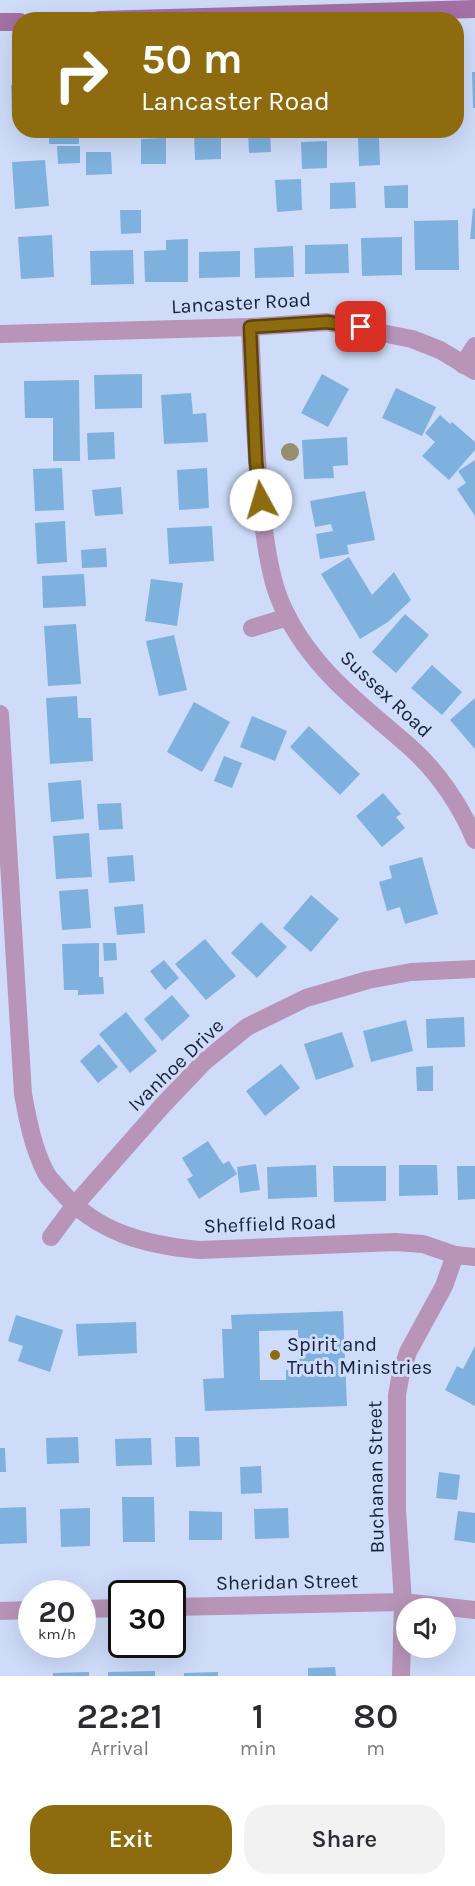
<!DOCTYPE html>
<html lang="en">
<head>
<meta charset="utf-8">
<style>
	:root { --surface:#fff; --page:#f2f2f3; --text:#2b2b33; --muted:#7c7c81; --accent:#8d6b0e }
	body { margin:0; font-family:Karla,sans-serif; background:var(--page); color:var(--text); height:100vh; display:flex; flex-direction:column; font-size:22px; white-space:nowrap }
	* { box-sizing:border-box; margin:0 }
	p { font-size:20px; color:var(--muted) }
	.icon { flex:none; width:33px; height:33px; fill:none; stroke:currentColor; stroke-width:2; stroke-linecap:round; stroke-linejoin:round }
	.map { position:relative; height:1676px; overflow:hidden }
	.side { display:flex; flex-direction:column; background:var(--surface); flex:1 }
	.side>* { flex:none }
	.guide { position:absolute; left:12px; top:12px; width:452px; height:126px; border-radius:24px; box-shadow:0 6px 24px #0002; background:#8d6b0e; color:#fff; overflow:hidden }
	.controls { position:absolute; left:396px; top:1598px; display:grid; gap:12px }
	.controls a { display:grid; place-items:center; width:60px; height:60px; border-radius:50%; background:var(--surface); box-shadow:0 6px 24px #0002; font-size:30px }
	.speed { position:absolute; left:18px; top:1580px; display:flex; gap:12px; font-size:30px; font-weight:700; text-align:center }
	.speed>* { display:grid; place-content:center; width:78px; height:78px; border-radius:50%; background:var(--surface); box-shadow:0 6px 24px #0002; line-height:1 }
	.speed small { font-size:15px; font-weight:400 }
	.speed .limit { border:3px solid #111; border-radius:9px; background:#fff; color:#111 }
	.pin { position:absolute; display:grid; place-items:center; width:51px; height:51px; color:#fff; margin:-26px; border-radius:12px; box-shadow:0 3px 9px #0006 }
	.me { position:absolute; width:66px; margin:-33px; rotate:354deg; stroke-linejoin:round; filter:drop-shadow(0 0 4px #0008) }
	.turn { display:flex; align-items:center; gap:21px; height:126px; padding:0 30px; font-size:27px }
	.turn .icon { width:78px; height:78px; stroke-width:2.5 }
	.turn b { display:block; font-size:42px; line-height:51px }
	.eta { display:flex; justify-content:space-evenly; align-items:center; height:102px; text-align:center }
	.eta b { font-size:36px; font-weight:600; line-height:42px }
	.primary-button { display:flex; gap:12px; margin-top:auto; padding:12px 30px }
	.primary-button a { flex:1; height:69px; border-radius:24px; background:var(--accent); color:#fff; font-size:24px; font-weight:600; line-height:69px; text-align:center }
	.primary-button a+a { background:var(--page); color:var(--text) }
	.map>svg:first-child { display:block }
	.building { fill:#7eb1de; fill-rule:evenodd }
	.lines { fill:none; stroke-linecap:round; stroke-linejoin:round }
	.street { stroke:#b794b8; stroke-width:18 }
	.secondary { stroke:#a470a5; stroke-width:18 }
	.tree { fill:#978e70 }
	.route-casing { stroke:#5c4609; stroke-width:15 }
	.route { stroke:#8d6b0e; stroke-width:10 }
	.poi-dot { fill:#8d6b0e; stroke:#cedcfa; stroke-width:2 }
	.labels { text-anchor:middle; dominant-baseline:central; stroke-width:6; stroke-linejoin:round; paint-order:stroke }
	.street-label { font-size:20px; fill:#141f3b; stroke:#cedcfa }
	.poi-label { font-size:20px; fill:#141f3b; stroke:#cedcfa; text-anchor:start }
</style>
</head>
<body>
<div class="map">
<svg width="475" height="1676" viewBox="0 0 475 1676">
	<rect width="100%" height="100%" fill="#cedcfa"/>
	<g class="building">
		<path d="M472,72H475V108H473Z"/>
		<path d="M460,76L462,109H456V77Z"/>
		<path d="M11,85H20V117H12Z"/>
		<rect x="49" y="130" width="30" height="14"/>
		<path d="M102,130H136V135H103Z"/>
		<path d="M270,131L271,152L249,153L248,132Z"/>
		<path d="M221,133V159L195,160L194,134Z"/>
		<path d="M166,138V164H141V139Z"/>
		<path d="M358,138H379L380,165L359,166Z"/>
		<path d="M327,141V168L302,169L301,142Z"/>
		<path d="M57,146H80V163L58,164Z"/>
		<path d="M86,152H111L112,174L86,175Z"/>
		<path d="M45,160L49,206L15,209L12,162Z"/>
		<path d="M301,179L302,210L277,212L275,180Z"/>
		<path d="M355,182L356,208L330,209V183Z"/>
		<path d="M408,185V208H385L384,186Z"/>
		<path d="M473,208L475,209V239H470Z"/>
		<path d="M120,210H141V233L121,234Z"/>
		<path d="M458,220L459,270H415L414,221Z"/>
		<path d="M52,235L54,277L21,279L18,237Z"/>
		<path d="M402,237V275L362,276L361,238Z"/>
		<path d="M188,239V282H145L144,251L166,250V240Z"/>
		<path d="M348,244L349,273L305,274V245Z"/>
		<path d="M293,246L294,277L255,278L254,248Z"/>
		<path d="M133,250L134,284L91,285L90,251Z"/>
		<path d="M240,251V277L199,278V252Z"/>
		<path d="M142,374V408L95,409L94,375Z"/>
		<path d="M322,374L349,389L328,427L301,413Z"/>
		<path d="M79,380L80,461H53V418H25L24,381Z"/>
		<path d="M396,388L436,407L422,436L382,418Z"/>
		<path d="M191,393L193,414L206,413L208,442L164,444L161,395Z"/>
		<path d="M440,415L450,424L452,422L475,442V450L449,480L422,456L435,442L425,433Z"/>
		<path d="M114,432L115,459L88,460L87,433Z"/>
		<path d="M347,437L348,465L333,466L334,478L304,479L302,440Z"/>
		<path d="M475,460V516L457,489L466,483L458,471Z"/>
		<path d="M62,468L64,510L35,511L33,469Z"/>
		<path d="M207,468L209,508L179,510L177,470Z"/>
		<path d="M121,487L123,514L95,516L92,490Z"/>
		<path d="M365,491L375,540L347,545L349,554L320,559L316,534L333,531L331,524L315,527L310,501Z"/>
		<path d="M65,521L67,562L37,564L35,523Z"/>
		<path d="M212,526L214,561L169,564L167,528Z"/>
		<path d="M106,548L107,567L82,568L81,550Z"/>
		<path d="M349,557L372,595L394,572L411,600L388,622L360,639L321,574Z"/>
		<path d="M84,574L86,606L43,608L42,576Z"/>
		<path d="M151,579L183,583L177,626L145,621Z"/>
		<path d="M405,614L429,635L396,673L372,652Z"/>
		<path d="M76,624L81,684L48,686L44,626Z"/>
		<path d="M174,635L187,690L159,696L146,641Z"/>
		<path d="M432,665L462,692L442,715L411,688Z"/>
		<path d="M77,696L78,718H91L93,761L50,764L46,698Z"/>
		<path d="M475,698V749L450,720Z"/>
		<path d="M194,702L230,722L202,772L167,752Z"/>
		<path d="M252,716L287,731L275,761L240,747Z"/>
		<path d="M309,726L360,774L340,795L290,747Z"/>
		<path d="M224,756L242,763L232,788L214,781Z"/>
		<path d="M81,780L84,819L51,822L48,783Z"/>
		<path d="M383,793L401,814L396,817L405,828L382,847L356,816Z"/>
		<path d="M121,803L123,829L99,830L97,804Z"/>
		<path d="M89,833L92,877L56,879L53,836Z"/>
		<path d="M133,855L135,881L109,883L107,857Z"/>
		<path d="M422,857L438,914L405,924L400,907L387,911L379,882L392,878L389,866Z"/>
		<path d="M88,889L91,928L62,930L59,891Z"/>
		<path d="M311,895L339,919L311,952L283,928Z"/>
		<path d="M143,904L145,933L117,935L114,907Z"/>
		<path d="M261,922L287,947L257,978L231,953Z"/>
		<path d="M205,939L236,976L206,1000L175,964Z"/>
		<path d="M99,943V977H103L104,994L78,995V990H64L62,944Z"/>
		<path d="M103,943H116L117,960L104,961Z"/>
		<path d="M164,960L179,978L165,990L150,971Z"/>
		<path d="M172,995L190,1016L162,1041L144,1019Z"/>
		<path d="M126,1012L157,1051L130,1073L99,1034Z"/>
		<path d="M464,1017L465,1047L427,1048L426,1019Z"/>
		<path d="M406,1020L413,1051L371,1062L363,1031Z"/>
		<path d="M342,1032L354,1067L316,1080L304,1044Z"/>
		<path d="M99,1044L118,1067L98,1083L80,1061Z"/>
		<path d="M281,1064L300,1088L265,1116L246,1091Z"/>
		<path d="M433,1066V1091H417L416,1067Z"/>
		<path d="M208,1141L223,1164L229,1161L237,1174L199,1199L187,1179L193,1176L182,1158Z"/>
		<path d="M256,1164L260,1190L240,1193L237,1167Z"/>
		<path d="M316,1165L317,1197L268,1199L267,1167Z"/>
		<path d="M399,1165H437L438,1195L399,1196Z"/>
		<path d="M333,1166H386V1201L334,1202Z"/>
		<path d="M457,1166H475V1199L458,1200Z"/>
		<path d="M343,1311L347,1406L205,1411L203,1379L224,1378L222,1329H232L231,1315ZM298,1330L299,1369L286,1370V1380H260L259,1331Z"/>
		<path d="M16,1315L63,1330L50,1372L18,1361L23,1346L8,1341Z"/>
		<path d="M136,1322L137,1353L78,1356L76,1324Z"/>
		<path d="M475,1346V1406L445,1390L457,1366L463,1369Z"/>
		<path d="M78,1437L79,1463L47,1464L46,1438Z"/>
		<path d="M175,1437H199L200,1466L176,1467Z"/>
		<path d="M151,1438L152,1465L116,1466L115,1439Z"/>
		<path d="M0,1448H5L6,1472H0Z"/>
		<path d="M261,1466L262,1493L241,1494L240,1467Z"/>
		<path d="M439,1472L460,1475L457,1500L436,1498Z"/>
		<path d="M122,1497H154L155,1542H123Z"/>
		<path d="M26,1507L27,1543L0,1544V1508Z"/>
		<path d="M90,1508V1546L61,1547L60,1509Z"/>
		<path d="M288,1508L289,1538L255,1539L254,1509Z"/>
		<path d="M189,1511L222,1512V1540H189Z"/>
		<path d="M458,1511L475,1513V1543L454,1540Z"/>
		<path d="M335,1667L336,1676H308V1668Z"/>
		<path d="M155,1671V1676H108V1672Z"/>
		<path d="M89,1672V1676H53V1673Z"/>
		<path d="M218,1672V1676H184V1673Z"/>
	</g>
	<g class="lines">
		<g class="street">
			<path d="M250,327C253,388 255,448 261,509C265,536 269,573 279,598C289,624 307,650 326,671C351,699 382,722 410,747C438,772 461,806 475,840"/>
			<path d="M0,334L250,327L327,322L412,339L440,350L475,371"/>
			<path d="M463,365L475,346"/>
			<path d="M252,628L288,617"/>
			<path d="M0,714L23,1094C28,1121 33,1148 46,1173C49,1179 56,1185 60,1190C97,1233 146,1245 199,1250L395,1242L423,1244L455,1255L475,1257"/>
			<path d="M51,1237L74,1206L163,1105L204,1062L247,1027L306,998L368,980L411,972L475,969"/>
			<path d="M172,1607L403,1602L475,1610"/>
			<path d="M82,1609L122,1608"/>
			<path d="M0,1611L32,1610"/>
			<path d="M401,1676L403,1602L397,1510V1395L401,1373L408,1352L444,1286L455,1255"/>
		</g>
		<g class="secondary">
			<path d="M99,20L475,9"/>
			<path d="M0,22H20"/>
		</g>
	</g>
	<circle class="tree" cx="290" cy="452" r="9"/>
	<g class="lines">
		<g class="route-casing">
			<path id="route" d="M261,500L256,462L250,327L327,322L361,327"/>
		</g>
		<use href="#route" class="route"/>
	</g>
	<circle class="poi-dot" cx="275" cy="1355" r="6"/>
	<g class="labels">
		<g class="street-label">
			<text transform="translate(241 303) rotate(-3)">Lancaster Road</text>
			<text transform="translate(386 694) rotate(43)">Sussex Road</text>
			<text transform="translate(176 1065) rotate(-44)">Ivanhoe Drive</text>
			<text transform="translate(270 1224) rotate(-2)">Sheffield Road</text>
			<text transform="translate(376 1477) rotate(-91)">Buchanan Street</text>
			<text transform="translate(287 1582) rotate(-1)">Sheridan Street</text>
		</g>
		<g class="poi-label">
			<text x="287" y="1344">Spirit and<tspan x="287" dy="23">Truth Ministries</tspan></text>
		</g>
	</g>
</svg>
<div class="controls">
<a><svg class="icon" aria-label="sound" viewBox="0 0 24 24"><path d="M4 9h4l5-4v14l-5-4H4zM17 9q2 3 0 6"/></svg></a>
</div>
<div class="speed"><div>20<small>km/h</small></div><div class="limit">30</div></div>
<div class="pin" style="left:361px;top:327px;background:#d93025"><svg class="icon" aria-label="arrive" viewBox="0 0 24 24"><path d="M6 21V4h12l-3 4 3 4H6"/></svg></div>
<svg class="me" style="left:261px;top:500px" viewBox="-20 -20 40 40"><circle r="19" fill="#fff"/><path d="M0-13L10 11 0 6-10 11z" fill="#8d6b0e"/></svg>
<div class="guide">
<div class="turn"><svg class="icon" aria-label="right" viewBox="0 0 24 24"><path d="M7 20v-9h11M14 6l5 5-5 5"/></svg><div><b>50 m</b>Lancaster Road</div></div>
</div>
</div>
<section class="side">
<div class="eta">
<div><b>22:21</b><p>Arrival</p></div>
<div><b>1</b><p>min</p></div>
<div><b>80</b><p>m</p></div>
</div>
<div class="primary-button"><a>Exit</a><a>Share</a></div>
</section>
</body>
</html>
